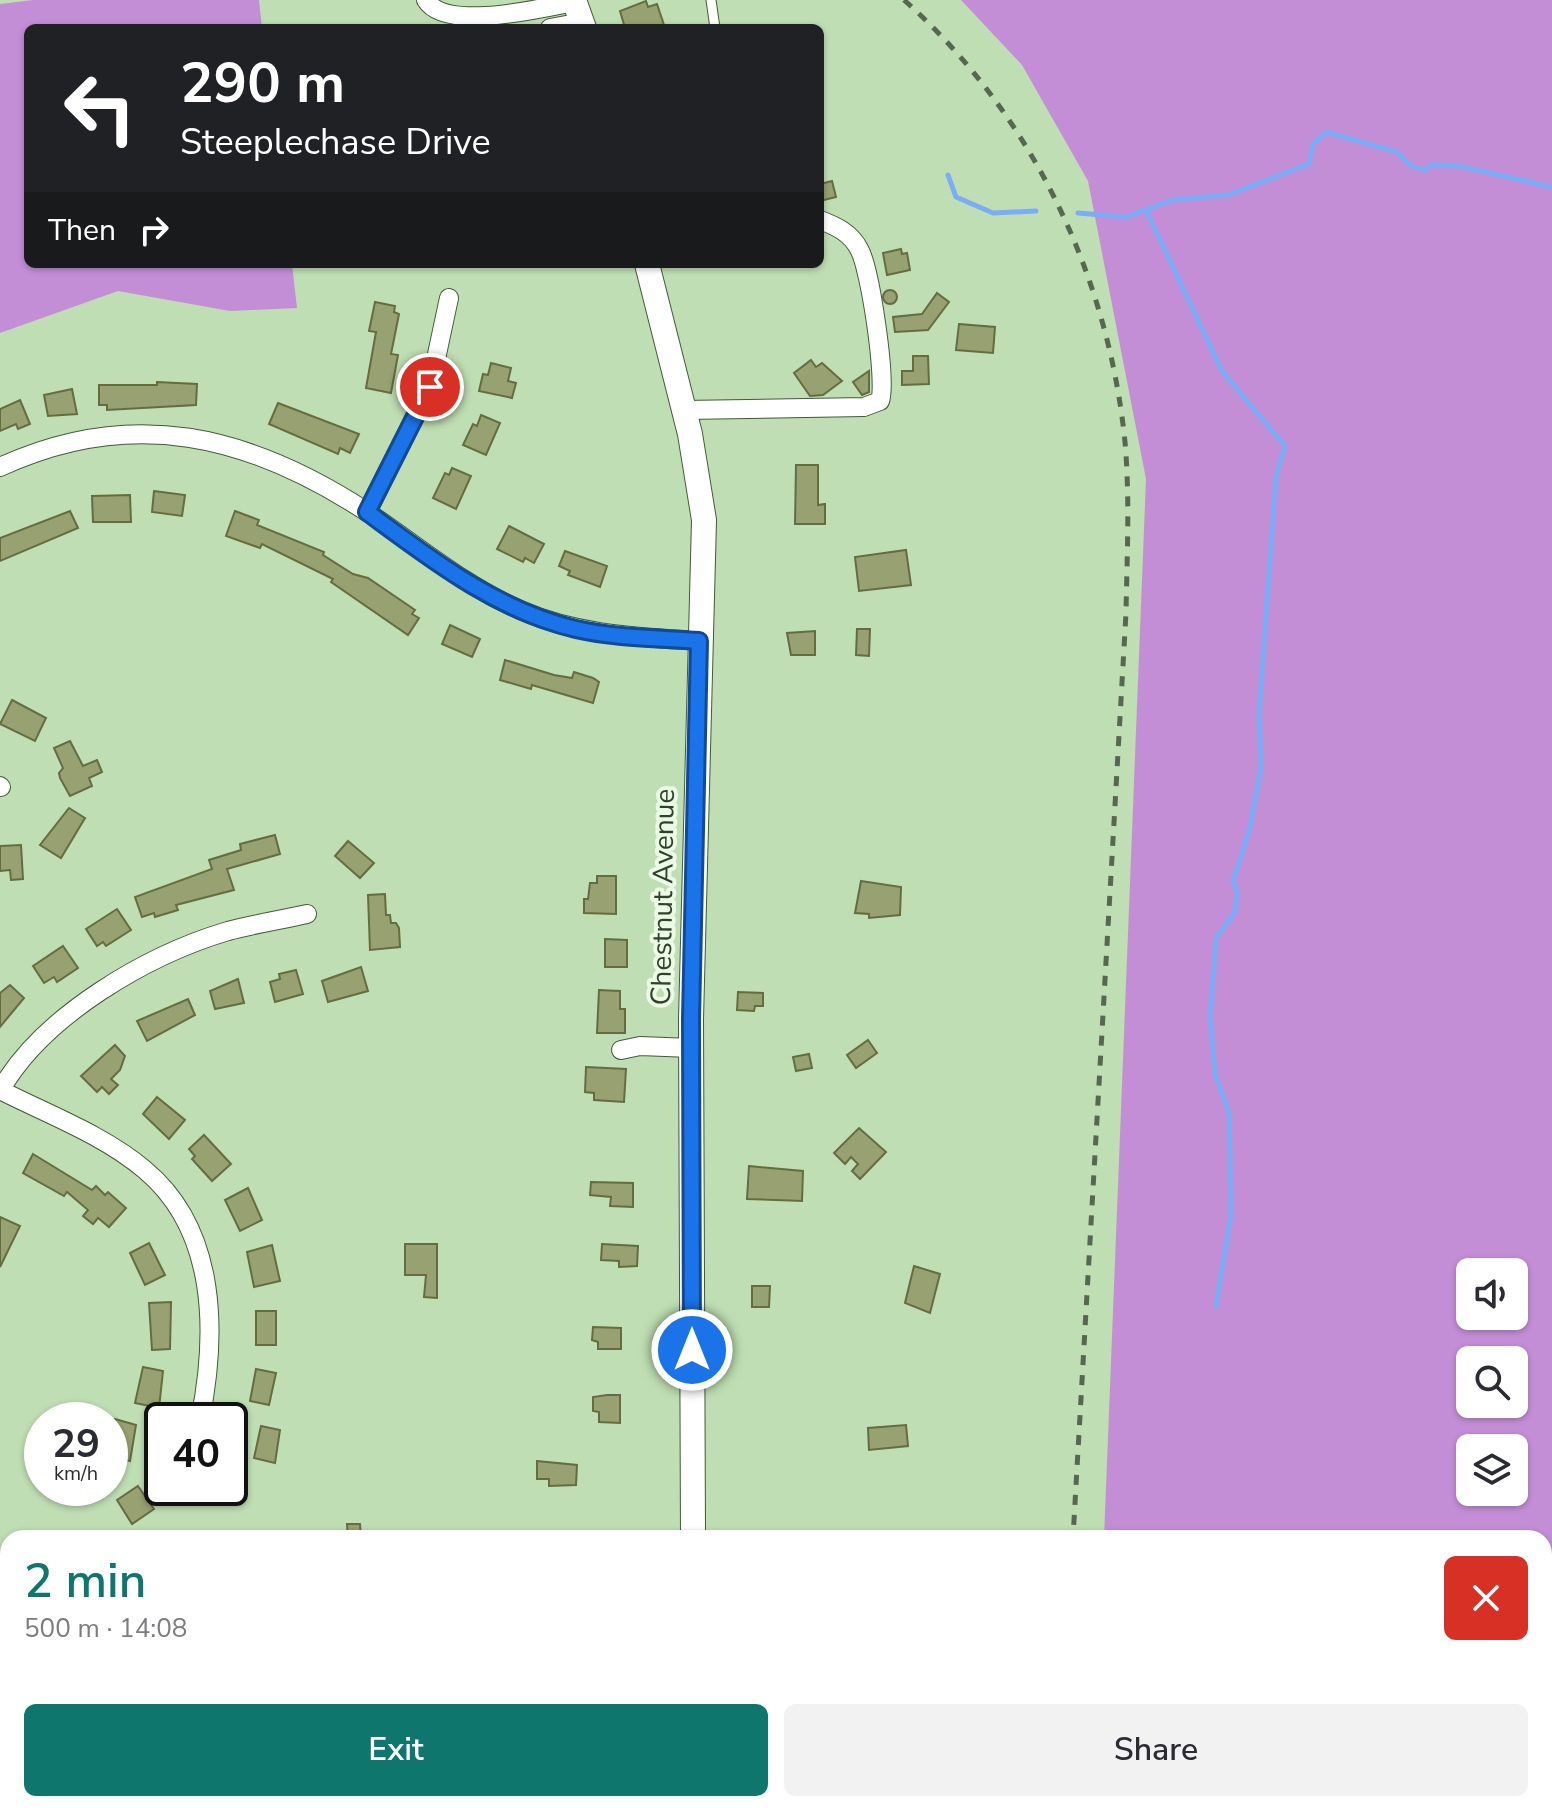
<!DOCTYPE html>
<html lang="en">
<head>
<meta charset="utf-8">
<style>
	:root { --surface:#fff; --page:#f2f2f3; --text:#2b2b33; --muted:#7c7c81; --accent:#0f766e }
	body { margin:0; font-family:"Nunito Sans",sans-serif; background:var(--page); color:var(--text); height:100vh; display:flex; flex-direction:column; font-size:30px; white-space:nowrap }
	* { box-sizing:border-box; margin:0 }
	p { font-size:26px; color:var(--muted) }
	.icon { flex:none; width:44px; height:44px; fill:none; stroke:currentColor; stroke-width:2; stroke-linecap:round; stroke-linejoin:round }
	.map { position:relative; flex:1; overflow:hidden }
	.details { position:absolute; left:0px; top:1530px; width:1552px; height:282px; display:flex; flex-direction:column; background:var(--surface); border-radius:24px 24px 0 0; box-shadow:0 2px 6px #0004 }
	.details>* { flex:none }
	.banner { position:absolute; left:24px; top:24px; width:800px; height:244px; border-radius:12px; box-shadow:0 2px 6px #0004; background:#202124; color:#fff; overflow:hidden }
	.buttons { position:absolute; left:1456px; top:1258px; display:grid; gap:16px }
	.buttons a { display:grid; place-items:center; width:72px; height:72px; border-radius:12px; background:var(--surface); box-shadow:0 2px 6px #0004; font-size:40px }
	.speed { position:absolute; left:24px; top:1402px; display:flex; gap:16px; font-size:40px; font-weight:700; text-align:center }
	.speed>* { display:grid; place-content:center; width:104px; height:104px; border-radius:50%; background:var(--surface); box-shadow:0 2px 6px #0004; line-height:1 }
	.speed small { font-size:20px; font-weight:400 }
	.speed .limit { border:4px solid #111; border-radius:12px; background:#fff; color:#111 }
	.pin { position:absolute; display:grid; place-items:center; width:68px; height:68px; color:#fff; margin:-34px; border:4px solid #fff; border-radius:50%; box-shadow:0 2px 8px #0007 }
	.me { position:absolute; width:88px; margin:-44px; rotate:0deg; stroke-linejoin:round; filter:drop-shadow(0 0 6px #0008) }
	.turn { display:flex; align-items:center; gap:28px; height:168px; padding:0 24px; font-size:36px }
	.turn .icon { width:104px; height:104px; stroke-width:2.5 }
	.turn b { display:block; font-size:56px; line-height:68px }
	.then { display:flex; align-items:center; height:76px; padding:0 24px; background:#0003; gap:16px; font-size:30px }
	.round { display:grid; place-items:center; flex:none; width:84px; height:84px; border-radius:12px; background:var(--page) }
	.summary { display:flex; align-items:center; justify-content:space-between; height:136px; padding:0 24px }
	h1 { font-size:48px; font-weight:600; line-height:60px; color:var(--accent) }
	.cta { display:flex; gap:16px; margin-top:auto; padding:16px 24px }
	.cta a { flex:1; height:92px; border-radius:12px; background:var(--accent); color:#fff; font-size:32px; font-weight:600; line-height:92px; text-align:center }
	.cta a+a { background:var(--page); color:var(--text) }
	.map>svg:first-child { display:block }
	.forest { fill:#c48ed7; fill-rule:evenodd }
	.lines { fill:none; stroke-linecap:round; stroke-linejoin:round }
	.stream { stroke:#7aadf5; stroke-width:5 }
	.building { fill:#97a171; stroke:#656d40; stroke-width:2 }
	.lane-casing { stroke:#405b36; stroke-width:11 }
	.street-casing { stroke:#405b36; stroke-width:20 }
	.secondary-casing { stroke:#405b36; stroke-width:26 }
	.lane { stroke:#fff; stroke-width:9 }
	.street { stroke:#fff; stroke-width:18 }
	.secondary { stroke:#fff; stroke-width:24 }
	.rail { stroke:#576850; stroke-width:5; stroke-dasharray:10 10; stroke-linecap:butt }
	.route-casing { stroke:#114b97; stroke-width:20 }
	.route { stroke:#1a73e8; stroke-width:14 }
	.labels { text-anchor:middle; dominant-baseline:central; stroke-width:8; stroke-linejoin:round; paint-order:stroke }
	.street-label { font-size:28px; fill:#33402e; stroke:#eafae4 }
</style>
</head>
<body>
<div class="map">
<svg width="1552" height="1811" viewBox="0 0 1552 1811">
	<rect width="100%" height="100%" fill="#bfdeb3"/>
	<g class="forest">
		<path d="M33,0H259L262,28H28V264H292L297,308L230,311L118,291L0,333V4Z"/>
		<path d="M961,0H1552V1811H1331V1804H1544V1538H1104L1146,479L1088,181L1022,65ZM1470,1272H1514V1316H1470ZM1470,1360H1514V1404H1470ZM1470,1448H1514V1492H1470Z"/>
	</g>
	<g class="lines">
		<g class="stream">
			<path d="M948,175L956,197L993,213L1036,211"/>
			<path d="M1147,212L1222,371L1285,446L1276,475L1259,713L1261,766L1250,827L1233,881L1237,891L1235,912L1216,938L1210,1017L1215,1074L1229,1113L1231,1214L1216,1306"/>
			<path d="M1078,213L1126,217L1172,200L1228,195L1309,164L1313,144L1326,132L1397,152L1410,165L1425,170L1432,165L1459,166L1552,187"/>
		</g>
	</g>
	<g class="building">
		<path d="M646,1L648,7L657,4L665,28H625L620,11Z"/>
		<path d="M832,181L836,197L820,201V184Z"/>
		<path d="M901,249L902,254L907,253L910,270L887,275L883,253Z"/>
		<circle cx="890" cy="297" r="7"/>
		<path d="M937,293L949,302L928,330L895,332L893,317L922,314Z"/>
		<path d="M375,302L395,306L394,312L399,314L391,354L398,355L391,393L366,388L376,332L369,331Z"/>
		<path d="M959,324L995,327L993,353L956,350Z"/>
		<path d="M913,356H928L929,384L902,385V371H913Z"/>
		<path d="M811,360L816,367L822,363L842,381L823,395L810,396L794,373Z"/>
		<path d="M491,363L511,368L508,381L516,383L512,398L479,391L483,374L488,375Z"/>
		<path d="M869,371V392L862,395L853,382Z"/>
		<path d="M157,382L197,384L196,405L107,410V405H99V385H157Z"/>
		<path d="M72,389L77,414L48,416L44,395Z"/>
		<path d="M20,400L30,424L18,429L16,424L0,431V409Z"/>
		<path d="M278,403L359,434L350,453L340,448L338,454L269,424Z"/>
		<path d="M481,415L500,423L486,455L463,445L473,424L477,426Z"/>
		<path d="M796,465H818V505L825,504V524H795Z"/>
		<path d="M452,468L471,476L456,509L433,498L445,473L449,475Z"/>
		<path d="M154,491L185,495L182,516L152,512Z"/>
		<path d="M130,495L131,522H93L92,496Z"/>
		<path d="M70,511L78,528L0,561V538Z"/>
		<path d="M235,511L259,520L257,525L324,552L323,555L353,574L368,578L415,610L412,614L419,618L408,635L331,582L333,579L262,544L260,548L226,536Z"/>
		<path d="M509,526L544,544L534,563L525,558L523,562L497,549Z"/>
		<path d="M906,550L911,585L859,591L855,557Z"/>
		<path d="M565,551L607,566L600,587L568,575L570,571L559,566Z"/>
		<path d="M450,625L480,639L472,657L442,644Z"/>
		<path d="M857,629H870L869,656L856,655Z"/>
		<path d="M815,631V655H791L787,633Z"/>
		<path d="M505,660L554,675L572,678L574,672L593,678L599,682L593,703L532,685L531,689L500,680Z"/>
		<path d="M12,700L46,718L35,741L0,724Z"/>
		<path d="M70,741L83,766L97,760L102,772L89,778L92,786L70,796L60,778L59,773L63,768L54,748Z"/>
		<path d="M69,808L85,818L61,858L40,845Z"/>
		<path d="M275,835L280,854L227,869L234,890L176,905L178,910L155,917L154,913L142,917L135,897L212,869L209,860L241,850L240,844Z"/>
		<path d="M348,841L374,863L360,878L335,856Z"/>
		<path d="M21,845L23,879L11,880L10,870L0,871V846Z"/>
		<path d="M597,876H616V914L584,913V899H588L590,883H597Z"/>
		<path d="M861,881L901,887L900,915L869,918V914L855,913Z"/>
		<path d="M385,894L386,915H390L391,923H396L399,928L400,947L370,950L368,895Z"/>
		<path d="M117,909L131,930L106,946L103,942L97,946L86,929Z"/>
		<path d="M605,939L627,940V967H605Z"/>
		<path d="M63,946L78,968L57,982L54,977L44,983L33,966Z"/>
		<path d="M361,967L368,991L328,1002L322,981Z"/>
		<path d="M296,970L303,994L275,1002L270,982L280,979L279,974Z"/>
		<path d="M238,979L244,1003L215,1009L210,991Z"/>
		<path d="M10,985L24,998L0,1027V993Z"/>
		<path d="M599,990L620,991V1009H625V1033H597Z"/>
		<path d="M738,992L763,993V1006H755L754,1011L737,1010Z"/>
		<path d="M188,999L195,1015L147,1041L137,1021Z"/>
		<path d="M868,1040L877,1053L856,1068L847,1055Z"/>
		<path d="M115,1045L125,1056L120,1070L111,1079L118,1085L109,1094L102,1087L97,1092L81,1076Z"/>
		<path d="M809,1054L812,1068L796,1071L793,1057Z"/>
		<path d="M586,1067L626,1069L624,1102L594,1100V1093L585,1092Z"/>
		<path d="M157,1097L185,1120L169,1139L143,1114Z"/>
		<path d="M859,1128L886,1152L860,1179L852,1171L858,1164L851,1157L845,1164L834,1153Z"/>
		<path d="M204,1135L231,1164L212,1181L192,1159L195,1156L189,1149Z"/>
		<path d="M33,1154L92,1190L96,1186L105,1195L108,1192L126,1208L109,1227L98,1218L93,1224L83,1216L88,1210L67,1192L64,1196L23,1173Z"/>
		<path d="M749,1166L803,1171L802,1201L747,1199Z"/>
		<path d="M591,1182L633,1183V1207L610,1206L611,1197L590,1195Z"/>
		<path d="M248,1188L262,1220L240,1231L225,1200Z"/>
		<path d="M0,1217L20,1226L0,1267Z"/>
		<path d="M149,1243L165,1275L145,1285L130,1253Z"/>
		<path d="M405,1244H437V1298L424,1297L426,1275H405Z"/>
		<path d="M602,1244L638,1246L637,1266L619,1267V1261L601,1260Z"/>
		<path d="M272,1245L280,1281L254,1287L247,1252Z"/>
		<path d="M914,1266L940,1274L930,1313L905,1303Z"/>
		<path d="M752,1286H770L769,1307H752Z"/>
		<path d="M171,1302L170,1349L152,1350L149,1303Z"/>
		<rect x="256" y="1311" width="20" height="34"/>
		<path d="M593,1327L621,1328V1349H598V1342L592,1340Z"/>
		<path d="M143,1367L163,1371L159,1408L135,1403Z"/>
		<path d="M256,1369L276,1373L269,1405L250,1401Z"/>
		<path d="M607,1395H620V1423L599,1422V1412L593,1411V1397Z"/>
		<path d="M115,1419L136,1425L130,1461L110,1456Z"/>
		<path d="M906,1425L908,1446L869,1450L868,1428Z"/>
		<path d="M261,1426L280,1430L275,1463L254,1458Z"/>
		<path d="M537,1461L577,1465L576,1485L549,1486V1479H537Z"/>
		<path d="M138,1486L154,1509L132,1524L117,1500Z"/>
		<path d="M347,1524H360L361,1538H348Z"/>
	</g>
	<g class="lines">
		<g class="lane-casing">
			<g id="lane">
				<path d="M711,0L715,28"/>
				<path d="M1088,1804L1089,1809"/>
				<path d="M1145,1804L1148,1811"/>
			</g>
		</g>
		<g class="street-casing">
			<g id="street">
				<path d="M426,0C445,32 542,8 574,2"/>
				<path d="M550,28L582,22"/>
				<path d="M684,410L864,407L880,401C887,382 870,267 859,249C851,233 836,226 820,220"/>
				<path d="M0,467C132,406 249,435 367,512C418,546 463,585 520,610C577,635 638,637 699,641"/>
				<path d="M367,512L430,387L449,298"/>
				<path d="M0,786L1,787"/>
				<path d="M621,1050L640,1046L691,1048"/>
				<path d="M0,1090C47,1114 104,1135 145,1170C218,1231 217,1335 200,1420"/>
				<path d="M0,1091C42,1016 147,955 228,931C254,924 281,920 307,914"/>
				<path d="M1544,1794L1552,1802"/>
				<path d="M10,1811L18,1804"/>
			</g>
		</g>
		<g class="secondary-casing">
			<g id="secondary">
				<path d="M574,0L584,28"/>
				<path d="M647,264L690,434L704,520L691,1019L693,1538"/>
				<path d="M690,1811V1804"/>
			</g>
		</g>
		<use href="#lane" class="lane"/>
		<use href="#street" class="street"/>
		<use href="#secondary" class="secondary"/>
		<g class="rail">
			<path d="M904,0C1031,113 1108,274 1125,442C1130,499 1127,556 1126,613L1073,1538"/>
			<path d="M1081,1804L1084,1811"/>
			<path d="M1057,1811L1058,1804"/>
		</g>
	</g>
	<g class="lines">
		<g class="route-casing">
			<path id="route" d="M430,387L367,512C432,560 496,610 576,629C616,638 658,638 699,641L691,1019L692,1350"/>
		</g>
		<use href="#route" class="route"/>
	</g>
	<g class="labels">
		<g class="street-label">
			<text transform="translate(663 897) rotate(-89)">Chestnut Avenue</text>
		</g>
	</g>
</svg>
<div class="buttons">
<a><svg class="icon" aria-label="sound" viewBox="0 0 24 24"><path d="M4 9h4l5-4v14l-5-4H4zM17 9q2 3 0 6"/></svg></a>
<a><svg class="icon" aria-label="search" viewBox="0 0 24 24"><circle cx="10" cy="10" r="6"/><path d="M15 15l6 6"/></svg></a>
<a><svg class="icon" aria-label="layers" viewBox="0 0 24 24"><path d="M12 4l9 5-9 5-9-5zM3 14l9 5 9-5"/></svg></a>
</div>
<div class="speed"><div>29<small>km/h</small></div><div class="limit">40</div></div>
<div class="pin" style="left:430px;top:387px;background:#d93025"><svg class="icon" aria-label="arrive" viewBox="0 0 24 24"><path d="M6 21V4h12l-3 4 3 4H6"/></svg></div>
<svg class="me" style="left:692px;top:1350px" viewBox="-20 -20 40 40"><circle r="17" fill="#1a73e8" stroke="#fff" stroke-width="3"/><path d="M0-11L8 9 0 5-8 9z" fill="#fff"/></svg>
<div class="banner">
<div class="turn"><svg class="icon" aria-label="left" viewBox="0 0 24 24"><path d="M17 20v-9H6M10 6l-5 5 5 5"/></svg><div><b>290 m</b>Steeplechase Drive</div></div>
<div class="then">Then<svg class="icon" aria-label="right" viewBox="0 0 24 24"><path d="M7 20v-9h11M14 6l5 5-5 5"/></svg></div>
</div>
<section class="details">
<div class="summary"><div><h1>2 min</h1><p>500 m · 14:08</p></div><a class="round" style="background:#d93025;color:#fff"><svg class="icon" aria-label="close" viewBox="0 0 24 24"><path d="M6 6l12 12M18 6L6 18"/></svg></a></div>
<div class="cta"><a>Exit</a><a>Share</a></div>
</section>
</div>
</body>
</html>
